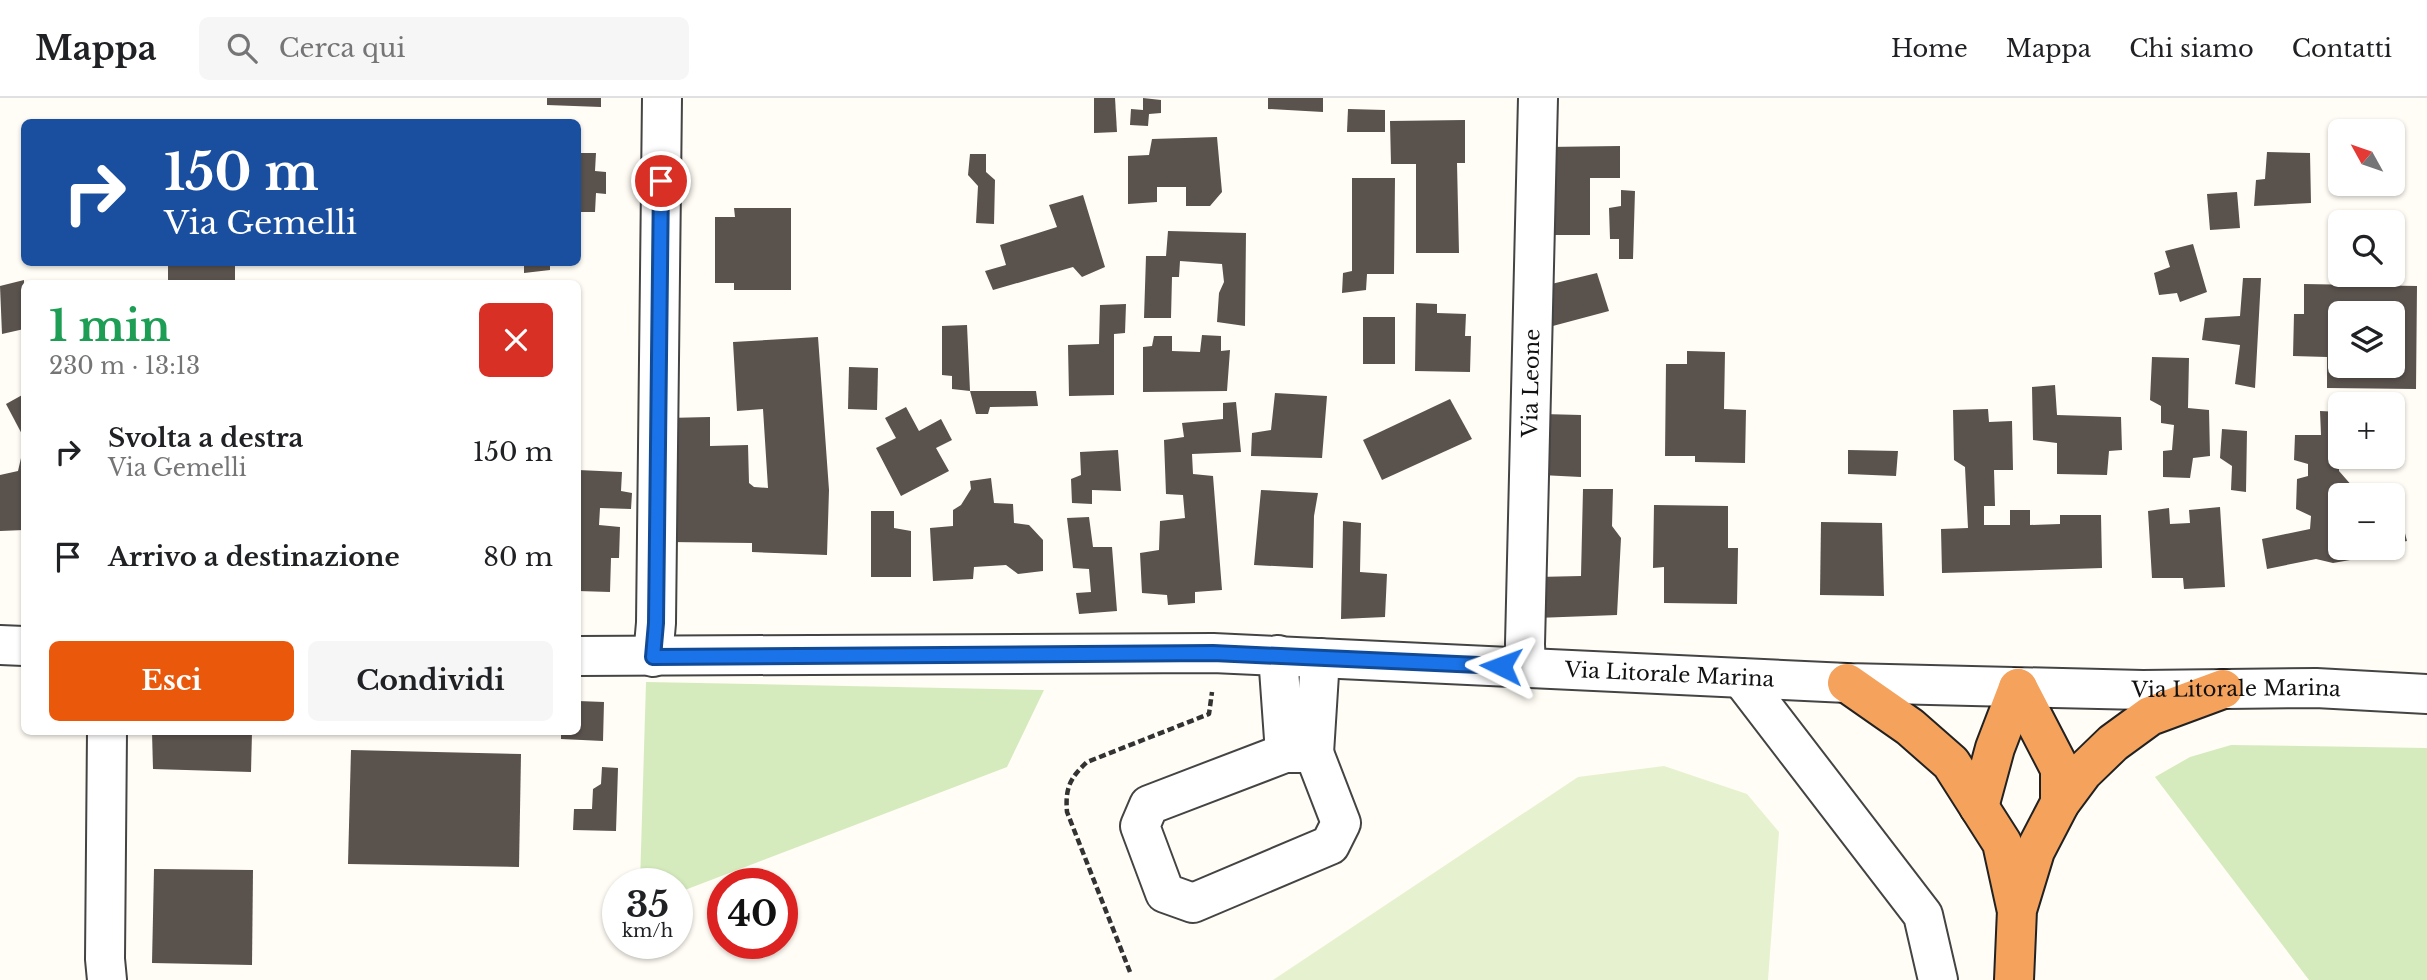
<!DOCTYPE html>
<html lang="it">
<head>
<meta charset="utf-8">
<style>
	:root { --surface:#fff; --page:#f6f6f6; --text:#202124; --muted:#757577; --line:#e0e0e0; --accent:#ea580c }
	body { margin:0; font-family:"Libre Baskerville",serif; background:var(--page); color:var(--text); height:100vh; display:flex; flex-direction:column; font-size:26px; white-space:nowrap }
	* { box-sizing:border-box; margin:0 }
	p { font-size:23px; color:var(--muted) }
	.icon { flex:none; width:38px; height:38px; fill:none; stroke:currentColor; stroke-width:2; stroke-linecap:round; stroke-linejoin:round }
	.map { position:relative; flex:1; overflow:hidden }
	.side { position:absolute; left:21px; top:182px; width:560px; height:455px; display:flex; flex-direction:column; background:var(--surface); border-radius:10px; box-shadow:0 2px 5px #0004 }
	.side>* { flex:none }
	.guide { position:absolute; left:21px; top:21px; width:560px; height:147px; border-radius:10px; box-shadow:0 2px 5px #0004; background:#1a4fa0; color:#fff; overflow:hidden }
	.needle { width:46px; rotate:310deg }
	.controls { position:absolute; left:2328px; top:21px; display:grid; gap:14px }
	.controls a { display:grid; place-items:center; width:77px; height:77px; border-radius:10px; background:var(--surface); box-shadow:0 2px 5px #0004; font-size:35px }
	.speed { position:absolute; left:602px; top:770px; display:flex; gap:14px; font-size:35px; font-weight:700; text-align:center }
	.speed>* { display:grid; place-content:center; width:91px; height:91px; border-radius:50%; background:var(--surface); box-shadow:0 2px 5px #0004; line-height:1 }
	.speed small { font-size:18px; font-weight:400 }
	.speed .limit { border:10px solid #d22; background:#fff; color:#111 }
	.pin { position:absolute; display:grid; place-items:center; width:60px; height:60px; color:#fff; margin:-30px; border:4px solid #fff; border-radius:50%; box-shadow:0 2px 7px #0007 }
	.me { position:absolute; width:77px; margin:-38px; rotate:273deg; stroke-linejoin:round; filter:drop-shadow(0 0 5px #0008) }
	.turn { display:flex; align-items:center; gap:24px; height:147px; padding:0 28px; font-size:32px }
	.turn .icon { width:91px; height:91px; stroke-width:2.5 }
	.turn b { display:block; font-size:49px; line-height:60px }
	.round { display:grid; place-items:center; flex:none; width:74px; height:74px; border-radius:10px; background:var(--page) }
	.summary { display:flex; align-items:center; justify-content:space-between; height:119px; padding:0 28px }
	h1 { font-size:42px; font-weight:800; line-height:52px; color:#1e9e55 }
	.action { display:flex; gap:14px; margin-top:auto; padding:14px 28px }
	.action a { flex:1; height:80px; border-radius:10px; background:var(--accent); color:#fff; font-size:28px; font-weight:800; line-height:80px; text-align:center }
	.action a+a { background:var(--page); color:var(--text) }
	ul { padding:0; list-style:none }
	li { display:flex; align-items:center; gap:21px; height:105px; padding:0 28px }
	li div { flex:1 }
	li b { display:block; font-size:26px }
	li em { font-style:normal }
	header { display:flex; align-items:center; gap:42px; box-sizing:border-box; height:98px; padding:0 35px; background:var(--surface); border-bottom:2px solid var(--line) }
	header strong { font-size:33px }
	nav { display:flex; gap:38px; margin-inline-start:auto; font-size:24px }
	.search { width:490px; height:63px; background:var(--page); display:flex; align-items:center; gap:18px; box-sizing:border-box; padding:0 24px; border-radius:10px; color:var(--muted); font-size:26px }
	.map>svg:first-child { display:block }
	.green { fill:#d5ebbd }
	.pitch { fill:#e6f2cf }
	.building { fill:#5a524d; fill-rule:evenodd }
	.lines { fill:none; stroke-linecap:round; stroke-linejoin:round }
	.minor-casing { stroke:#444; stroke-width:42 }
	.highway-casing { stroke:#222; stroke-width:42 }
	.path { stroke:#333; stroke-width:4.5; stroke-dasharray:7 3.5; stroke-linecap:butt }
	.minor { stroke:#fff; stroke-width:38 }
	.highway { stroke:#f5a25d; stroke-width:38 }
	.route-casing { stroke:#114b97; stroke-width:18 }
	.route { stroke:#1a73e8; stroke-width:12 }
	.labels { text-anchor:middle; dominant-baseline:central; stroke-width:7; stroke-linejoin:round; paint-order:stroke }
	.street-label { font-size:21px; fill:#111; stroke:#fff }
</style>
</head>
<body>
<header>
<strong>Mappa</strong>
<div class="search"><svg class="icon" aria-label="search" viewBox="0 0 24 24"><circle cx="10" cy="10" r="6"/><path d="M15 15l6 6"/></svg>Cerca qui</div>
<nav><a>Home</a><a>Mappa</a><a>Chi siamo</a><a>Contatti</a></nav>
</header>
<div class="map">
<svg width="2427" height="882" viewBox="0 0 2427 882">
	<rect width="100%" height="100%" fill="#fffdf5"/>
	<g class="green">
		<path d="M646,584L1044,592L1007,669L677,795V786H640Z"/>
		<path d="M2231,647L2427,650V882H2309L2155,679L2190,659Z"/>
	</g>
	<path class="pitch" d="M1664,668L1747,696L1779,734L1768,882H1273L1578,679Z"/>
	<g class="building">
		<path d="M547,0H601V9L547,7Z"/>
		<path d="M1094,0H1115L1117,34L1094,35Z"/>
		<path d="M1143,0L1161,2V15L1149,16L1148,28L1130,27L1131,11L1143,12Z"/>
		<path d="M1268,0H1323V14L1268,11Z"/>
		<path d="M1348,11L1385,12V34H1347Z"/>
		<path d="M1465,22V65H1457L1459,155H1416V66H1391L1390,23Z"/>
		<path d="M1217,39L1222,94L1210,108H1186V89H1157V104L1128,106V58L1149,57L1152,41Z"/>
		<path d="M1620,48V80H1590V137H1541L1547,49Z"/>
		<path d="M2267,54L2310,55L2311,105L2254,108L2256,82L2265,81Z"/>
		<path d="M578,55H596L595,73L606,74V96L596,95L595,114H578Z"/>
		<path d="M970,56H986V74L995,82L994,126L976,125L978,88L968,77Z"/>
		<path d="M1352,80H1395L1394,176H1367L1366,192L1342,195L1343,175L1352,173Z"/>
		<path d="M1621,92L1635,93L1633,161H1619V141H1610L1609,110L1621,108Z"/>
		<path d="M2237,94L2240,130L2210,132L2207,96Z"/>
		<path d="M1083,97L1105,169L1082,179L1073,169L993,192L985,173L1006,167L1000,147L1057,129L1049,107Z"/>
		<path d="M734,110H791V192H734V185H715V119H735Z"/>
		<path d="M1168,133L1246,135L1245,228L1217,224L1219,195L1224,184L1222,166L1180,163L1179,179H1172L1171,220H1144L1146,158H1166Z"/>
		<path d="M2193,146L2207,194L2180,204L2177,195L2159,197L2154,175L2170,169L2165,153Z"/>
		<rect x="168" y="164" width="67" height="22"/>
		<path d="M524,164H550V172L524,175Z"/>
		<path d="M1597,175L1609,213L1549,229L1539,189Z"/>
		<path d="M2243,180H2261L2255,290L2235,286L2240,247L2202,242L2205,220L2240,218Z"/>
		<path d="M24,182V231L2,236L0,188Z"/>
		<path d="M2304,186L2417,188L2416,291L2327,290V259L2293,258L2294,216H2304ZM2340,215H2392V268H2340Z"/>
		<path d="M1416,205L1437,206V215L1466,216L1465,238H1471L1470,274L1415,273Z"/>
		<path d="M1126,206L1125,235L1114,236V297L1069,298L1068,247L1099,246L1100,207Z"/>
		<rect x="1363" y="219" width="32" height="47"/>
		<path d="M967,227L970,293H1036L1038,308L990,309L988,316H976L970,293L952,291V278L942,277V228Z"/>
		<path d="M1202,237L1221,238V253L1230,252L1227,293L1143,294V249L1152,248L1154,238H1172V253L1200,254Z"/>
		<path d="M818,239L829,392L827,457L752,454V445L669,444L667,320L710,319V348L748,347L749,385L754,389L768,390L763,311L737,313L733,244Z"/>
		<path d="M1687,253L1725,254L1724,311L1746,312L1745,365L1695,364V358H1665L1666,266H1687Z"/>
		<path d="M2152,259L2189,260L2188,310L2209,312L2210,358L2193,360L2190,380L2163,379V353L2172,352L2174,327L2161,325V308L2150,302Z"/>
		<path d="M849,269L878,270L877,312L848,311Z"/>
		<path d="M2055,287L2057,317L2121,319L2122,352L2109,353L2107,377L2057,376V345L2033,342L2032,289Z"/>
		<path d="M1275,295L1327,298L1322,360L1251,358L1252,335L1271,332Z"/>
		<path d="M24,296V340L6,306Z"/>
		<path d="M1450,301L1472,341L1382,382L1363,342Z"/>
		<path d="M1236,304L1241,354L1192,356L1193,376L1213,378L1222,492L1195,494V505L1168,507L1167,497L1142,495L1140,455L1159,452L1160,423L1185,420L1183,397L1166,396L1164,342L1184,339L1182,325L1223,321V305Z"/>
		<path d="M906,309L919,333L941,321L952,342L936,350L949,373L901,398L876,350L896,340L885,320Z"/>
		<path d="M1988,311L1989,324L2012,323L2013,372H1994L1995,408H1984V427H2010V412H2030V427L2060,426V417H2101L2102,470L1942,475L1941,431L1968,430L1965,369L1954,362L1953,312Z"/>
		<path d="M2320,313L2340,314L2339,373L2360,397H2340V450H2379V457L2333,465L2316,461L2267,471L2262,441L2310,431L2311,418L2296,411L2297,381L2308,378V366L2294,362L2295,337H2321Z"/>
		<path d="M1543,316L1581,317V379L1541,377Z"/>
		<path d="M2222,331L2247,333L2246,394L2231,392L2232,368L2220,360Z"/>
		<path d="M1118,352L1121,393L1092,392V406L1072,405L1071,381L1081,377L1080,354Z"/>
		<path d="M1848,352L1898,353L1896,378L1848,376Z"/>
		<path d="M21,360H24V432L0,433V377L18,373Z"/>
		<path d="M578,372L622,374L621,393L632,395L631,411L600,410L599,427L620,429L619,460H611L610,494L578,493Z"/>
		<path d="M991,380L994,405L1013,406L1014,425L1029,427L1043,442V473L1018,476L1006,467L974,469L973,481L933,483L930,430L953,428V412L961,407L971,391L970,383Z"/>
		<path d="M1583,391H1613L1612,428L1621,440L1617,517L1536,520L1537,479L1581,478Z"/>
		<path d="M1261,392L1318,395L1314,418L1313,470L1254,467Z"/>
		<path d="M2392,401H2396L2407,443L2392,446Z"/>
		<path d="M1654,407L1728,408V450H1738L1737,506L1664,505V469L1653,470Z"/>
		<path d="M2220,409L2225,489L2184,491L2183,480H2152L2148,413L2169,410L2170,426L2190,425L2189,412Z"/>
		<path d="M871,413H894V430L911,433V479H871Z"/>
		<path d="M1089,419L1093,449H1112L1117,513L1079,516L1076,495L1091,494L1089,471L1073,470L1067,420Z"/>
		<path d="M1343,423L1361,425L1360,474L1387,476L1385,519L1341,521Z"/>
		<path d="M1821,424L1882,425L1884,498L1820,497Z"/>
		<path d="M578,603L604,604L603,643L561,641V634H578Z"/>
		<path d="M152,634H252L251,674L153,671Z"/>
		<path d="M351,652L521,656L519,769L348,766Z"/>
		<path d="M602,669L618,670L616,733L573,732L574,711H592L593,691L601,686Z"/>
		<path d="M154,771L253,772L252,867L152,865Z"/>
	</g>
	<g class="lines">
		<g class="minor-casing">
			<g id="minor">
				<path d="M0,547L24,548"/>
				<path d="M1278,557L1285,655"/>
				<path id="s1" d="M578,558L1213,555L1847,585L2143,592L2316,590L2427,596"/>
				<path d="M653,559L656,525L662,0"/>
				<path id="s2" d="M1526,570L1525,546L1538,0"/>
				<path d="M1741,580L1923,817L1938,882"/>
				<path d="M107,634L105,861L107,882"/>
				<path d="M1285,655H1314L1341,725L1330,747L1193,805L1165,795L1140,728L1149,707Z"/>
				<path d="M1314,655L1320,560"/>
			</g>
		</g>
		<g class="highway-casing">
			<g id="highway">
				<path d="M1847,585L1910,629L1951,665L2002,745L2016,809"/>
				<path d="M2018,590L2060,671V705"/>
				<path d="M1979,709L1995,650L2018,590"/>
				<path d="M2014,882L2017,812L2035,753L2060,705L2083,674L2113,645L2150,618L2223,591"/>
			</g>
		</g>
		<path class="path" d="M1130,874L1067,714C1065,690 1070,680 1087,664L1209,616L1212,594"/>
		<use href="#minor" class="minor"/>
		<use href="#highway" class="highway"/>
	</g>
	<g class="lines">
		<g class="route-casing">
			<path id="route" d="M661,83L656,525L653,559L1213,555L1501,568"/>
		</g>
		<use href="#route" class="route"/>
	</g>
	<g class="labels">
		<g class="street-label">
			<text stroke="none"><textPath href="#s2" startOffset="285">Via Leone</textPath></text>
			<text stroke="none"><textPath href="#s1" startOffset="1092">Via Litorale Marina</textPath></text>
			<text stroke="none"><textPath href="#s1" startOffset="1659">Via Litorale Marina</textPath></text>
		</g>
	</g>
</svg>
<div class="controls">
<a><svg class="needle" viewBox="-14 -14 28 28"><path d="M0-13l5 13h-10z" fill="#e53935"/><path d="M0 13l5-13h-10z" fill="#757577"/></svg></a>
<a><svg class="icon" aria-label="search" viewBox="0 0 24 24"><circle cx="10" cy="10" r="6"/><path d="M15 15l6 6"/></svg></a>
<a><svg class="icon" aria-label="layers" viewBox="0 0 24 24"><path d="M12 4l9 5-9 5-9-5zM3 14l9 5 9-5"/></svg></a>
<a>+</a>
<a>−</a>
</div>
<div class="speed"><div>35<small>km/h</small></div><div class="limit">40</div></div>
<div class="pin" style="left:661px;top:83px;background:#d93025"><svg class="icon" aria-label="arrive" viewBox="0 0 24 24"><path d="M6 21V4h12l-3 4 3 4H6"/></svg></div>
<svg class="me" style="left:1501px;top:568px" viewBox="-20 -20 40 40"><path d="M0-17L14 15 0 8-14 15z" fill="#1a73e8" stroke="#fff" stroke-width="4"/></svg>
<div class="guide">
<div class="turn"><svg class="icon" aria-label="right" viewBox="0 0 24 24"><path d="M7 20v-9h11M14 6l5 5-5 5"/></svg><div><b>150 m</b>Via Gemelli</div></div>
</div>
<section class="side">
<div class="summary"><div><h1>1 min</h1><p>230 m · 13:13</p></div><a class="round" style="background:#d93025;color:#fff"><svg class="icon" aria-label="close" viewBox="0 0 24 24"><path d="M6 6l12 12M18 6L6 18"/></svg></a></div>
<ul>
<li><svg class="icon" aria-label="right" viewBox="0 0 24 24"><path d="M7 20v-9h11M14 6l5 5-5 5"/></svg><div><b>Svolta a destra</b><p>Via Gemelli</p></div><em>150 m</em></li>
<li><svg class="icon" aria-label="arrive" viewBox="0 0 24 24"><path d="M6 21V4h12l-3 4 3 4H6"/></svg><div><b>Arrivo a destinazione</b></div><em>80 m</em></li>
</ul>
<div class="action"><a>Esci</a><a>Condividi</a></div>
</section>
</div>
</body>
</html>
